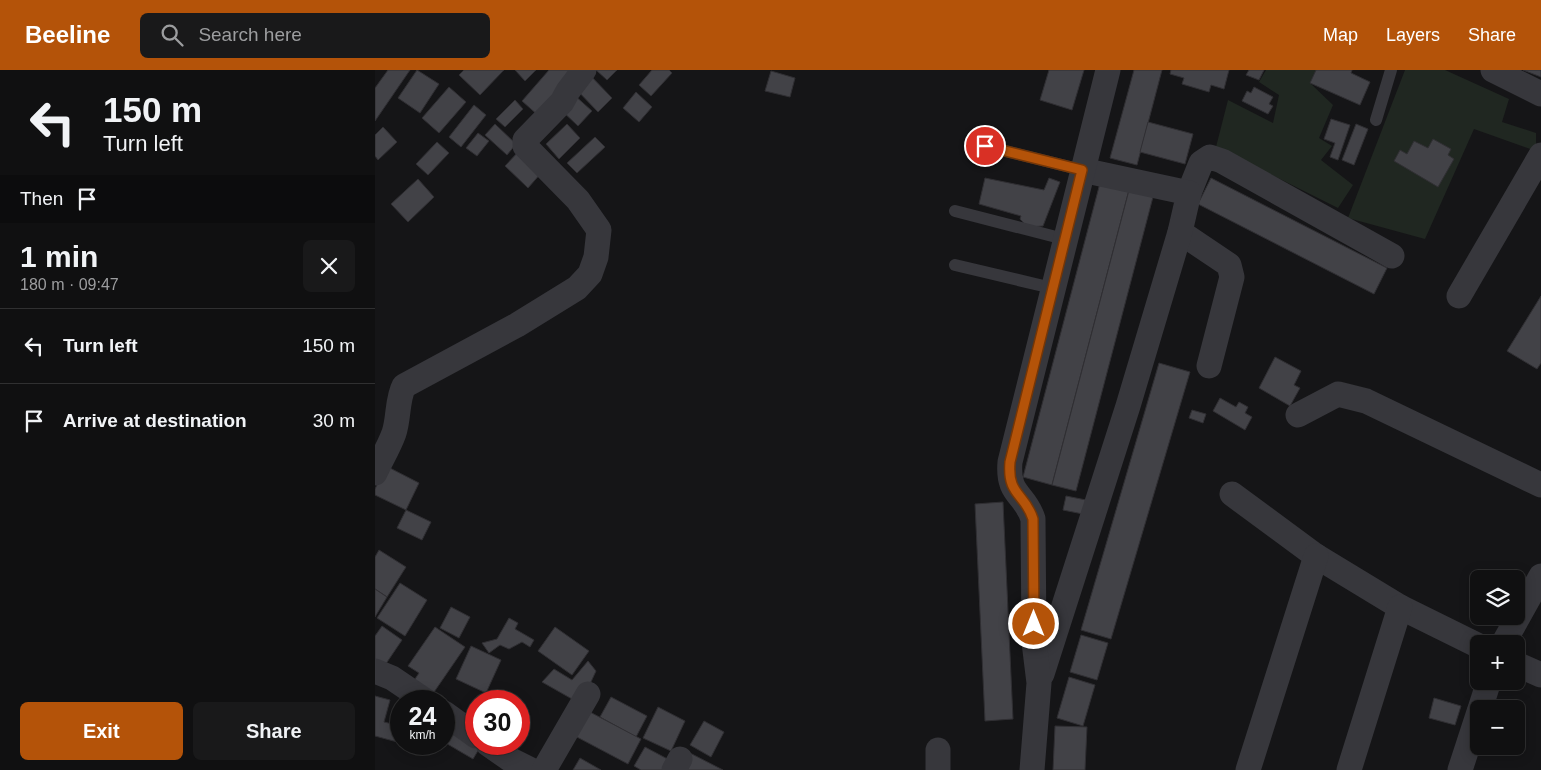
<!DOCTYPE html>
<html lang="en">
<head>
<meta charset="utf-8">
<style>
	:root { --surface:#101011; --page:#19191a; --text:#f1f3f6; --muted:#9c9d9f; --line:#303031; --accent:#b45309 }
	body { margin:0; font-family:Arial,sans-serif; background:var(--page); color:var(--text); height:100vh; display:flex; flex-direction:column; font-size:19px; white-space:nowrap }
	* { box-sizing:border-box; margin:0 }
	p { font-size:16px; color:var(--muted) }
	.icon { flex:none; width:28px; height:28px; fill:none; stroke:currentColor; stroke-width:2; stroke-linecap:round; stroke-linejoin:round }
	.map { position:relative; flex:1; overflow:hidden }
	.side { display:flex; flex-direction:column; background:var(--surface); width:375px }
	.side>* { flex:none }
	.hud { background:#101011; color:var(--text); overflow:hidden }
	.tools { position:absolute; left:1095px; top:500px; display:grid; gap:10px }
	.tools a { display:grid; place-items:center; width:55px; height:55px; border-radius:8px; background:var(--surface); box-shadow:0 2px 12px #0003,0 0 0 1px var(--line); font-size:25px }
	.speed { position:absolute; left:15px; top:620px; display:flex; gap:10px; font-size:25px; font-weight:700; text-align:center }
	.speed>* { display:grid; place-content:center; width:65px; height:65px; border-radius:50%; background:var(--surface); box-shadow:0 2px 12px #0003,0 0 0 1px var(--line); line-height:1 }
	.speed small { font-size:12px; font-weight:400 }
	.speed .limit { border:8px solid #d22; background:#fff; color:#111 }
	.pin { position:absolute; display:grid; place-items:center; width:42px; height:42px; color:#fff; margin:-21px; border:2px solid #fff; border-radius:50%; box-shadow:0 1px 5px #0007 }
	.me { position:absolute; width:55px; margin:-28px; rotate:0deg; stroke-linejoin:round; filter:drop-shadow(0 0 4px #0008) }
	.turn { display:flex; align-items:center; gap:18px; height:105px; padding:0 20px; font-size:22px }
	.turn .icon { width:65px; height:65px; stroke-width:2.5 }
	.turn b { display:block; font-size:35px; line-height:42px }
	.then { display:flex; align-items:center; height:48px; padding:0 20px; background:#0003; gap:10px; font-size:19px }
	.round { display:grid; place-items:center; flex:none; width:52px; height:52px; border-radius:8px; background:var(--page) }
	.head { display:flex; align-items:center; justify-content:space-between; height:85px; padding:0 20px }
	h1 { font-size:30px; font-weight:700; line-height:38px }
	.button { display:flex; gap:10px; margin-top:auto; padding:10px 20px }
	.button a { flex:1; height:58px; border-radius:8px; background:var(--accent); color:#fff; font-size:20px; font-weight:700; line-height:58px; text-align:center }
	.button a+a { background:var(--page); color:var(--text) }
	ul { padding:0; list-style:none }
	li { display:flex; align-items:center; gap:15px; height:75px; padding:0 20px; border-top:1px solid var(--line) }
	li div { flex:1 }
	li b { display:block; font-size:19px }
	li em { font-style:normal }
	header { display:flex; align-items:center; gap:30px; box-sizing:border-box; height:70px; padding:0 25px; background:var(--accent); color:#fff }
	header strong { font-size:24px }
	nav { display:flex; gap:28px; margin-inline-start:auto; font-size:18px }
	.search { width:350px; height:45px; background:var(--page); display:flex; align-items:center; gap:12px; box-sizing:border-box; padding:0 18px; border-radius:8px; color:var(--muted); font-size:19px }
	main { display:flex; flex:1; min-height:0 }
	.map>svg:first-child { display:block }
	.green { fill:#202721 }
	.building { fill:#424247; stroke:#302f33 }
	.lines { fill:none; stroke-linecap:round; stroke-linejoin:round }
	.service { stroke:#37373c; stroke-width:12 }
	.minor { stroke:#37373c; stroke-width:25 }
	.route-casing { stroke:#753606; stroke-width:12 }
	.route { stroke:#b45309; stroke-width:9 }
</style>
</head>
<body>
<header>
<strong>Beeline</strong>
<div class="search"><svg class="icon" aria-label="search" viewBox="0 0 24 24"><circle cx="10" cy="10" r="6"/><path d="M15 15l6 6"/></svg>Search here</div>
<nav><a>Map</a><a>Layers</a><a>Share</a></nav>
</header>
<main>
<section class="side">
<div class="hud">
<div class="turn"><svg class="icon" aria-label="left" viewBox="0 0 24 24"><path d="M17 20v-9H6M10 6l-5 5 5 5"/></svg><div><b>150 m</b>Turn left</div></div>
<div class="then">Then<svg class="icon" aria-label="arrive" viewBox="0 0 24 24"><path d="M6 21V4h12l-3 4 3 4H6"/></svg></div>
</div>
<div class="head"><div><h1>1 min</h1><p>180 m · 09:47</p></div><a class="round"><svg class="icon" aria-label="close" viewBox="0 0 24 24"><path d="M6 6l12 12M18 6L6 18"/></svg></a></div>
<ul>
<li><svg class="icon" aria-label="left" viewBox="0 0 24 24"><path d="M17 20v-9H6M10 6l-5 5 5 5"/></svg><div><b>Turn left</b></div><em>150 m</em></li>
<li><svg class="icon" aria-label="arrive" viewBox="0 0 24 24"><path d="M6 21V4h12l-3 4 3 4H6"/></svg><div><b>Arrive at destination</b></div><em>30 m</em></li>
</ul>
<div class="button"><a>Exit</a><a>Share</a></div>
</section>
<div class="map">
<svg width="1166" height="700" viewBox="0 0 1166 700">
	<rect width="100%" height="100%" fill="#151517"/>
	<g class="green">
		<path d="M891,0H941L935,13L958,35L944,68L957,76L946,90L978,115L963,138L841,77L853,30L898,53L904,25L884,12Z"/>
		<path d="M1030,0H1070L1134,29L1127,52L1161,63V81L1099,59L1050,169L973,148Z"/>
	</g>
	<g class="building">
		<path d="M13,0H35L0,51V18Z"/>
		<path d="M42,0L64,14L45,43L23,28Z"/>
		<path d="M89,0H129L105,25L84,5Z"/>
		<path d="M140,0H161L150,11Z"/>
		<path d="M174,0H204L165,47L147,31Z"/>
		<path d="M221,0H242L232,10Z"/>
		<path d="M277,0H294L297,3L276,26L264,15Z"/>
		<path d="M674,0H709L697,40L665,30Z"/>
		<path d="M759,0H787L762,95L735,88Z"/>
		<path d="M796,0H854L849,19L836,15L834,22L807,14L809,8L795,4Z"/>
		<path d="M874,0H889L884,10L871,5Z"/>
		<path d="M941,0H977L976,3L995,12L985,35L935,13Z"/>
		<path d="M1148,0H1166V7Z"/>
		<path d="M396,1L420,8L415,27L390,21Z"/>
		<path d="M212,2L237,28L223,42L198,16Z"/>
		<path d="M74,17L91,32L64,63L47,48Z"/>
		<path d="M879,17L898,27L894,34L898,36L893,44L867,31L872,21L876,23Z"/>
		<path d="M261,22L277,37L264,52L248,38Z"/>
		<path d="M198,24L217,41L203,56L184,38Z"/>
		<path d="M140,30L148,39L130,57L121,49Z"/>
		<path d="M99,35L111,45L86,77L74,67Z"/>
		<path d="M956,49L975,55L963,90L955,87L960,73L949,69Z"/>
		<path d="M773,52L818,64L810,94L765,82Z"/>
		<path d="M120,54L141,74L132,85L110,65Z"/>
		<path d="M192,54L205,68L184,89L171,74Z"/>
		<path d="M981,54L993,59L979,95L967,90Z"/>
		<path d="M8,57L22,72L3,90L0,86V65Z"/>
		<path d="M103,63L114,71L102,86L91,78Z"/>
		<path d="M220,67L230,77L202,103L192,93Z"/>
		<path d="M1058,69L1076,79L1073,85L1079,89L1063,117L1019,91L1025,80L1032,84L1039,71L1053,78Z"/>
		<path d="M62,72L74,83L53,105L41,94Z"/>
		<path d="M144,81L167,102L153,118L130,96Z"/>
		<path d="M610,108L669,120L674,108L685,112L668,156L653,157L645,149L646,146L604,134Z"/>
		<path d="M836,108L1012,198L999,224L823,134Z"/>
		<path d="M43,109L59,127L33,152L16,134Z"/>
		<path d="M725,113L754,120L677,415L648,407Z"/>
		<path d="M754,120L778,127L701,421L677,415Z"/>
		<path d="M1166,226V293L1162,299L1132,281Z"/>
		<path d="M900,287L926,301L919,315L925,318L915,336L884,318Z"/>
		<path d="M784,293L815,302L736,569L706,560Z"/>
		<path d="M845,328L861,337L864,332L873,337L870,343L877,347L870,360L838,341Z"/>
		<path d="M817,340L831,344L828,353L814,348Z"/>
		<path d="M11,396L44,413L31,440L0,425V419Z"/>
		<path d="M691,426L711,430L708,444L688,440Z"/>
		<path d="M628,432L638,649L610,651L600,434Z"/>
		<path d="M31,440L56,452L47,470L22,458Z"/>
		<path d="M4,480L31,497L12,527L0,519V487Z"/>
		<path d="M25,513L52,530L30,566L2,548Z"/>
		<path d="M0,519L12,527L0,547Z"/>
		<path d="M76,537L95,547L84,568L65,558Z"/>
		<path d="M134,548L143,553L140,559L159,570L155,577L147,572L134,579L125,575L114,583L107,573L122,569Z"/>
		<path d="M7,556L27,570L6,601L0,597V566Z"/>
		<path d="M60,557L90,577L57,625L38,612L44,603L33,596Z"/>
		<path d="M180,557L214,581L197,605L163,581Z"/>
		<path d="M706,565L733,573L722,610L695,602Z"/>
		<path d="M96,576L126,590L111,623L81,609Z"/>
		<path d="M213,591L221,601L215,614L197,629L167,612L179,599L197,610Z"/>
		<path d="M694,607L720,615L708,656L682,648Z"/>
		<path d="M0,626L15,630L9,652L26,656V673L0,666Z"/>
		<path d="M236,627L272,646L261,667L225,647Z"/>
		<path d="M1059,628L1086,636L1080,655L1054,648Z"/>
		<path d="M283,637L310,651L296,681L268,668Z"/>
		<path d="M213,641L266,669L253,694L200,666Z"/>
		<path d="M69,649L107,674L98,689L69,672Z"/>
		<path d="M329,651L349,662L336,687L315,675Z"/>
		<path d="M680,656L712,657L710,700H678Z"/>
		<path d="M270,677L300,693L296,700H266L259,696Z"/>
		<path d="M313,682L348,700H304Z"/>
		<path d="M205,688L226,700H198Z"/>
	</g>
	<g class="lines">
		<g class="service">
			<path d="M1001,50L1016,0"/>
			<path d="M610,76L707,100"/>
			<path d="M580,141L689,169"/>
			<path d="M580,195L677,218"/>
		</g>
		<g class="minor">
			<path d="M1118,0L1166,24"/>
			<path d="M814,123L826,93L835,87L847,91L1017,186"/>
			<path d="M805,162L854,195L857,207L834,296"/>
			<path d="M1084,226L1166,85"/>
			<path d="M923,345L963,324L991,331L1166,415"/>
			<path d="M0,403C6,390 14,377 19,363C24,348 22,329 29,316L142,255L202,218L215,204L221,187L224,160L203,130L150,76V70L187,32L193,21L209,0"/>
			<path d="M857,424L941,486L1025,537L1104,576"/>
			<path d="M1128,574L1166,506"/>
			<path d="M1141,594L1166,605"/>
			<path d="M0,601L17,608L51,631"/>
			<path d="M667,604L753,336L805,162L814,123L707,100"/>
			<path d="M1105,639L1114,611"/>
			<path d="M69,643L101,666"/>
			<path d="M113,674L136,690L156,700"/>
			<path d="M563,680V700"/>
			<path d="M169,700L213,624"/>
			<path d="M299,700L305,689"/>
			<path d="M657,700L664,613L659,572L658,449C650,423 632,426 635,392L733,0"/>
			<path d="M873,700L941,486"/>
			<path d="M974,700L1025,537"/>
			<path d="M1085,700L1104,642"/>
		</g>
	</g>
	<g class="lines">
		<g class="route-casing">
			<path id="route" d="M610,76L707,100L635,392C632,426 650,423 658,449L659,554"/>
		</g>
		<use href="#route" class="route"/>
	</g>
</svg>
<div class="tools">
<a><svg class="icon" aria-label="layers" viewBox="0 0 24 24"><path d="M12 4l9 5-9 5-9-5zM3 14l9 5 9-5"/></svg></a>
<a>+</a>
<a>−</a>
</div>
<div class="speed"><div>24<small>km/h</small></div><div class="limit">30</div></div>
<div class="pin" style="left:610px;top:76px;background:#d93025"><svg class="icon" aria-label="arrive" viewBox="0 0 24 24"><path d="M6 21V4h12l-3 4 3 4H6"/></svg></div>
<svg class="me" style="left:659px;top:554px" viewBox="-20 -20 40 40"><circle r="17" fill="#b45309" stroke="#fff" stroke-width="3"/><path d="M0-11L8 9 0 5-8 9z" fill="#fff"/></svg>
</div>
</main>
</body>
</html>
